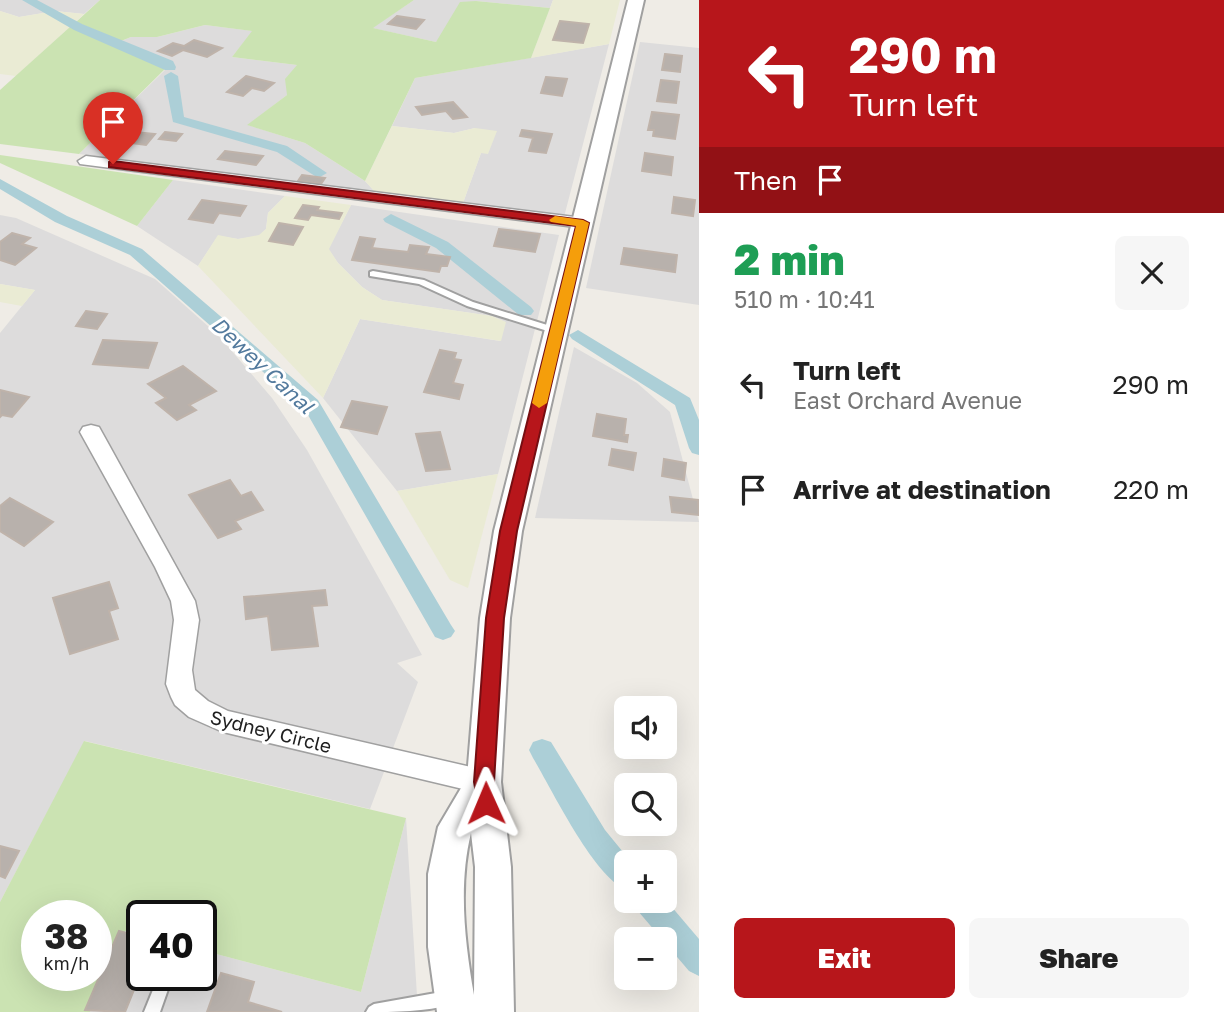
<!DOCTYPE html>
<html lang="en">
<head>
<meta charset="utf-8">
<style>
	:root { --surface:#fff; --page:#f6f6f6; --text:#222; --muted:#767676; --accent:#b7161b }
	body { margin:0; font-family:"Golos Text",sans-serif; background:var(--page); color:var(--text); height:100vh; display:flex; flex-direction:column; font-size:26px; white-space:nowrap }
	* { box-sizing:border-box; margin:0 }
	p { font-size:23px; color:var(--muted) }
	.icon { flex:none; width:38px; height:38px; fill:none; stroke:currentColor; stroke-width:2; stroke-linecap:round; stroke-linejoin:round }
	.map { position:relative; flex:1; overflow:hidden }
	.panel { display:flex; flex-direction:column; background:var(--surface); width:525px }
	.panel>* { flex:none }
	.guide { background:#b7161b; color:#fff; overflow:hidden }
	.tools { position:absolute; left:614px; top:696px; display:grid; gap:14px }
	.tools a { display:grid; place-items:center; width:63px; height:63px; border-radius:10px; background:var(--surface); box-shadow:0 7px 28px #0002; font-size:35px }
	.speed { position:absolute; left:21px; top:900px; display:flex; gap:14px; font-size:35px; font-weight:700; text-align:center }
	.speed>* { display:grid; place-content:center; width:91px; height:91px; border-radius:50%; background:var(--surface); box-shadow:0 7px 28px #0002; line-height:1 }
	.speed small { font-size:18px; font-weight:400 }
	.speed .limit { border:4px solid #111; border-radius:10px; background:#fff; color:#111 }
	.pin { position:absolute; display:grid; place-items:center; width:60px; height:60px; color:#fff; margin:-72px -30px; border-radius:50% 50% 50% 0; rotate:-45deg; box-shadow:0 0 7px #0007 }
	.pin .icon { rotate:45deg }
	.me { position:absolute; width:77px; margin:-38px; rotate:359deg; stroke-linejoin:round; filter:drop-shadow(0 0 5px #0008) }
	.turn { display:flex; align-items:center; gap:24px; height:147px; padding:0 35px; font-size:32px }
	.turn .icon { width:91px; height:91px; stroke-width:2.5 }
	.turn b { display:block; font-size:49px; line-height:60px }
	.then { display:flex; align-items:center; height:66px; padding:0 35px; background:#0003; gap:14px; font-size:26px }
	.round { display:grid; place-items:center; flex:none; width:74px; height:74px; border-radius:10px; background:var(--page) }
	.overview { display:flex; align-items:center; justify-content:space-between; height:119px; padding:0 35px }
	h1 { font-size:42px; font-weight:800; line-height:52px; color:#1e9e55 }
	.action { display:flex; gap:14px; margin-top:auto; padding:14px 35px }
	.action a { flex:1; height:80px; border-radius:10px; background:var(--accent); color:#fff; font-size:28px; font-weight:800; line-height:80px; text-align:center }
	.action a+a { background:var(--page); color:var(--text) }
	ul { padding:0; list-style:none }
	li { display:flex; align-items:center; gap:21px; height:105px; padding:0 35px }
	li div { flex:1 }
	li b { display:block; font-size:26px }
	li em { font-style:normal }
	main { display:flex; flex:1; min-height:0 }
	.map>svg:first-child { display:block }
	.residential { fill:#dddcdc }
	.farmland { fill:#eaebd4 }
	.grass { fill:#cbe3b2; fill-rule:evenodd }
	.lines { fill:none; stroke-linecap:round; stroke-linejoin:round }
	.canal { fill:#accfd7; fill-rule:evenodd }
	.building { fill:#b8b1ac; stroke:#bfb3aa; stroke-width:2 }
	.service-casing { stroke:#a0a0a0; stroke-width:4 }
	.minor-casing { stroke:#a0a0a0; stroke-width:3 }
	.tertiary-casing { stroke:#a0a0a0; stroke-width:4 }
	.service { fill:#fff; fill-rule:evenodd }
	.minor { fill:#fff; fill-rule:evenodd }
	.tertiary { fill:#fff; fill-rule:evenodd }
	.route { fill:#b7161b; stroke:#770e12; stroke-width:2 }
	.slow { fill:#f59e0b }
	.labels { text-anchor:middle; dominant-baseline:central; stroke-width:6; stroke-linejoin:round; paint-order:stroke }
	.street-label { font-size:19px; fill:#1f1f1f; stroke:#fff }
	.water-label { font-size:21px; font-style:italic; fill:#537a9d; stroke:#fff }
</style>
</head>
<body>
<main>
<div class="map">
<svg width="699" height="1012" viewBox="0 0 699 1012">
	<rect width="100%" height="100%" fill="#efece6"/>
	<g class="residential">
		<path d="M0,0H100L84,14L55,11L19,17L0,11Z"/>
		<path d="M414,0H553L550,8L476,1L436,42L372,28Z"/>
		<path d="M205,25L253,31L232,57L297,65L287,95L248,125L305,143L365,181L375,192L79,154L167,68L114,44L131,37H157Z"/>
		<path d="M640,42L699,48V305L586,288Z"/>
		<path d="M609,44L564,217L463,203L481,153L475,128L454,133L392,126L415,78Z"/>
		<path d="M173,180L285,196L268,213L266,229L259,236L238,239L218,236L198,266L137,226Z"/>
		<path d="M351,205L559,235L498,474L397,491L323,398L360,319L500,341L505,322L492,316L382,300L362,287L338,263L328,249Z"/>
		<path d="M0,215L16,218L155,279L218,335L272,398L307,450L422,655L397,663L418,682L370,809L85,741L0,902V333L35,290L0,284Z"/>
		<path d="M574,347L637,383L670,412L699,522L535,518Z"/>
		<path d="M406,818L418,1012H90L125,930L142,935V975H201V950L361,992Z"/>
	</g>
	<g class="farmland">
		<path d="M553,0H620L609,44L531,58Z"/>
		<path d="M0,11L19,17L55,11L84,14L16,76L0,74Z"/>
		<path d="M392,126L454,133L475,128L497,131L488,154L481,153L463,203L375,192L365,181Z"/>
		<path d="M285,196L351,205L329,249L338,263L362,287L382,300L492,316L506,322L501,341L360,319L323,398L198,266L218,235L238,239L259,235L266,229L268,213Z"/>
		<path d="M0,284L35,290L22,306L0,302Z"/>
		<path d="M498,474L468,588L450,580L397,491Z"/>
	</g>
	<g class="grass">
		<path d="M100,0H414L373,28L436,42L460,2L476,1L550,8L531,58L415,78L365,181L305,143L247,125L287,95L285,79L297,65L232,57L252,31L205,25L157,37H131L121,41L76,22Z"/>
		<path d="M71,26L167,67L79,154L0,144V90Z"/>
		<path d="M0,155L173,180L137,226L0,163Z"/>
		<path d="M84,741L406,818L361,992L201,950V915H142V935L125,931L90,1012H0V902ZM37,915H96V975H37Z"/>
	</g>
	<g class="lines">
		<g class="canal">
			<path d="M22,0H37L82,24L173,61L176,67L175,70H165L74,30Z"/>
			<path d="M171,72L178,76L184,117L287,146L327,173L320,177L315,176L277,152L173,122L164,76Z"/>
			<path d="M0,179L67,216L142,249L318,400L451,625L455,631L451,637L443,640L435,637L304,408L130,255L55,222L0,189Z"/>
			<path d="M391,214L448,242L531,307L534,311L531,315H519L436,248L385,222L383,219Z"/>
			<path d="M578,330L690,398L699,420V455L692,453L689,448L675,405L572,339L569,335Z"/>
			<path d="M542,739L551,742L605,830L632,863H626V889C595,879 551,788 533,758L529,750L533,742Z"/>
			<path d="M665,899L699,939V976L689,971L638,911L634,901Z"/>
		</g>
	</g>
	<g class="building">
		<path d="M397,16L424,20L416,29L388,24Z"/>
		<path d="M560,21L589,24L583,43L553,40Z"/>
		<path d="M194,40L222,48L207,57L183,50L172,56L158,51L173,43L184,46Z"/>
		<path d="M665,54L682,56L680,72L662,70Z"/>
		<path d="M246,76L274,83L264,91L252,88L243,96L227,92Z"/>
		<path d="M546,77L567,79L562,96L541,93Z"/>
		<path d="M661,80L679,82L676,103L657,101Z"/>
		<path d="M453,102L467,117L453,119L446,111L422,115L416,107Z"/>
		<path d="M652,112L679,115L675,139L653,136L654,130H648Z"/>
		<path d="M522,130L552,134L546,153L529,151L533,138L520,136Z"/>
		<path d="M135,132L155,134L146,145L117,141L124,133Z"/>
		<path d="M165,132L182,134L176,141L159,139Z"/>
		<path d="M225,151L263,156L256,165L218,159Z"/>
		<path d="M645,153L673,157L671,175L642,171Z"/>
		<path d="M302,175L325,178L321,184L298,181Z"/>
		<path d="M674,197L695,200L693,216L672,213Z"/>
		<path d="M202,200L246,206L240,216L219,213L213,223L189,219Z"/>
		<path d="M303,205L319,207L317,210L342,213L339,219L311,215L308,220L295,218Z"/>
		<path d="M279,223L303,227L293,245L269,241Z"/>
		<path d="M499,229L540,234L535,252L494,246Z"/>
		<path d="M12,233L30,238L22,244L36,248L15,265L0,260V242Z"/>
		<path d="M360,237L375,239L372,248L408,252L410,245L429,247L426,254L450,257L447,266H441L439,272L352,260Z"/>
		<path d="M624,248L677,255L675,272L621,264Z"/>
		<path d="M86,311L107,314L97,329L76,326Z"/>
		<path d="M103,340L157,343L148,368L93,364Z"/>
		<path d="M440,350L456,353L454,359L461,360L453,383L463,385L459,399L424,392Z"/>
		<path d="M183,366L216,391L189,405L196,410L177,420L156,403L166,398L148,384Z"/>
		<path d="M0,390L29,397L12,417L2,415L0,417Z"/>
		<path d="M352,401L387,407L377,434L341,427Z"/>
		<path d="M597,414L626,419L624,435H628L627,442L593,436Z"/>
		<path d="M440,432L450,469L426,471L416,434Z"/>
		<path d="M612,449L636,453L633,470L609,465Z"/>
		<path d="M664,459L686,463L684,480L662,476Z"/>
		<path d="M230,480L241,496L251,492L263,510L235,521L241,529L218,538L189,495Z"/>
		<path d="M670,497L698,500L699,515L672,512Z"/>
		<path d="M10,498L53,522L24,546L0,531V506Z"/>
		<path d="M109,582L118,608L109,611L118,639L70,654L53,598Z"/>
		<path d="M325,590L327,605L312,606L318,646L272,650L268,616L246,619L244,597Z"/>
		<path d="M0,846L19,851L5,878L0,876Z"/>
		<path d="M119,931L142,937V970L125,1012L85,1010Z"/>
		<path d="M221,973L254,982L248,1002L282,1012H207Z"/>
	</g>
	<g class="lines">
		<g class="service-casing">
			<g id="service">
				<path d="M373,271L424,280L473,302L560,329L561,331L557,334L554,333L467,306L419,284L370,276V272Z"/>
				<path d="M159,975H173L160,1012H144Z"/>
				<path d="M447,991L452,994L455,999L452,1004C426,1012 394,1012 366,1012L369,1007L374,1004Z"/>
			</g>
		</g>
		<g class="minor-casing">
			<g id="minor">
				<path d="M86,156L583,218L592,223L583,228L80,164L78,161Z"/>
				<path d="M91,425L99,427L109,445L195,601L199,620L192,670L195,690L208,701L228,711L484,770L494,773L498,782L494,791L484,794L223,732L189,717L175,705L171,697L166,684L174,620L171,601L155,567L80,432L83,427Z"/>
			</g>
		</g>
		<g class="tertiary-casing">
			<path id="tertiary" d="M628,0H644L522,531L510,618L501,782L511,867L514,1012H437L428,947V874L438,827L467,778L480,618L494,531ZM471,833L475,867L474,995C465,943 458,886 471,833Z"/>
		</g>
		<use href="#service" class="service"/>
		<use href="#minor" class="minor"/>
		<use href="#tertiary" class="tertiary"/>
	</g>
	<path class="route" d="M113,161L583,220L589,223L517,531L504,618L494,782L496,803L493,810L486,812L479,810L474,782L486,618L500,531L576,226L109,167V162Z"/>
	<path class="slow" d="M555,216L583,220L589,223L547,403L539,408L532,403L576,226L551,222L549,220Z"/>
	<g class="labels">
		<g class="street-label">
			<text transform="translate(271 731) rotate(14)">Sydney Circle</text>
		</g>
		<g class="water-label">
			<text transform="translate(263 365) rotate(43)">Dewey Canal</text>
		</g>
	</g>
</svg>
<div class="tools">
<a><svg class="icon" aria-label="sound" viewBox="0 0 24 24"><path d="M4 9h4l5-4v14l-5-4H4zM17 9q2 3 0 6"/></svg></a>
<a><svg class="icon" aria-label="search" viewBox="0 0 24 24"><circle cx="10" cy="10" r="6"/><path d="M15 15l6 6"/></svg></a>
<a>+</a>
<a>−</a>
</div>
<div class="speed"><div>38<small>km/h</small></div><div class="limit">40</div></div>
<div class="pin" style="left:113px;top:164px;background:#d93025"><svg class="icon" aria-label="arrive" viewBox="0 0 24 24"><path d="M6 21V4h12l-3 4 3 4H6"/></svg></div>
<svg class="me" style="left:486px;top:803px" viewBox="-20 -20 40 40"><path d="M0-17L14 15 0 8-14 15z" fill="#b7161b" stroke="#fff" stroke-width="4"/></svg>
</div>
<section class="panel">
<div class="guide">
<div class="turn"><svg class="icon" aria-label="left" viewBox="0 0 24 24"><path d="M17 20v-9H6M10 6l-5 5 5 5"/></svg><div><b>290 m</b>Turn left</div></div>
<div class="then">Then<svg class="icon" aria-label="arrive" viewBox="0 0 24 24"><path d="M6 21V4h12l-3 4 3 4H6"/></svg></div>
</div>
<div class="overview"><div><h1>2 min</h1><p>510 m · 10:41</p></div><a class="round"><svg class="icon" aria-label="close" viewBox="0 0 24 24"><path d="M6 6l12 12M18 6L6 18"/></svg></a></div>
<ul>
<li><svg class="icon" aria-label="left" viewBox="0 0 24 24"><path d="M17 20v-9H6M10 6l-5 5 5 5"/></svg><div><b>Turn left</b><p>East Orchard Avenue</p></div><em>290 m</em></li>
<li><svg class="icon" aria-label="arrive" viewBox="0 0 24 24"><path d="M6 21V4h12l-3 4 3 4H6"/></svg><div><b>Arrive at destination</b></div><em>220 m</em></li>
</ul>
<div class="action"><a>Exit</a><a>Share</a></div>
</section>
</main>
</body>
</html>
